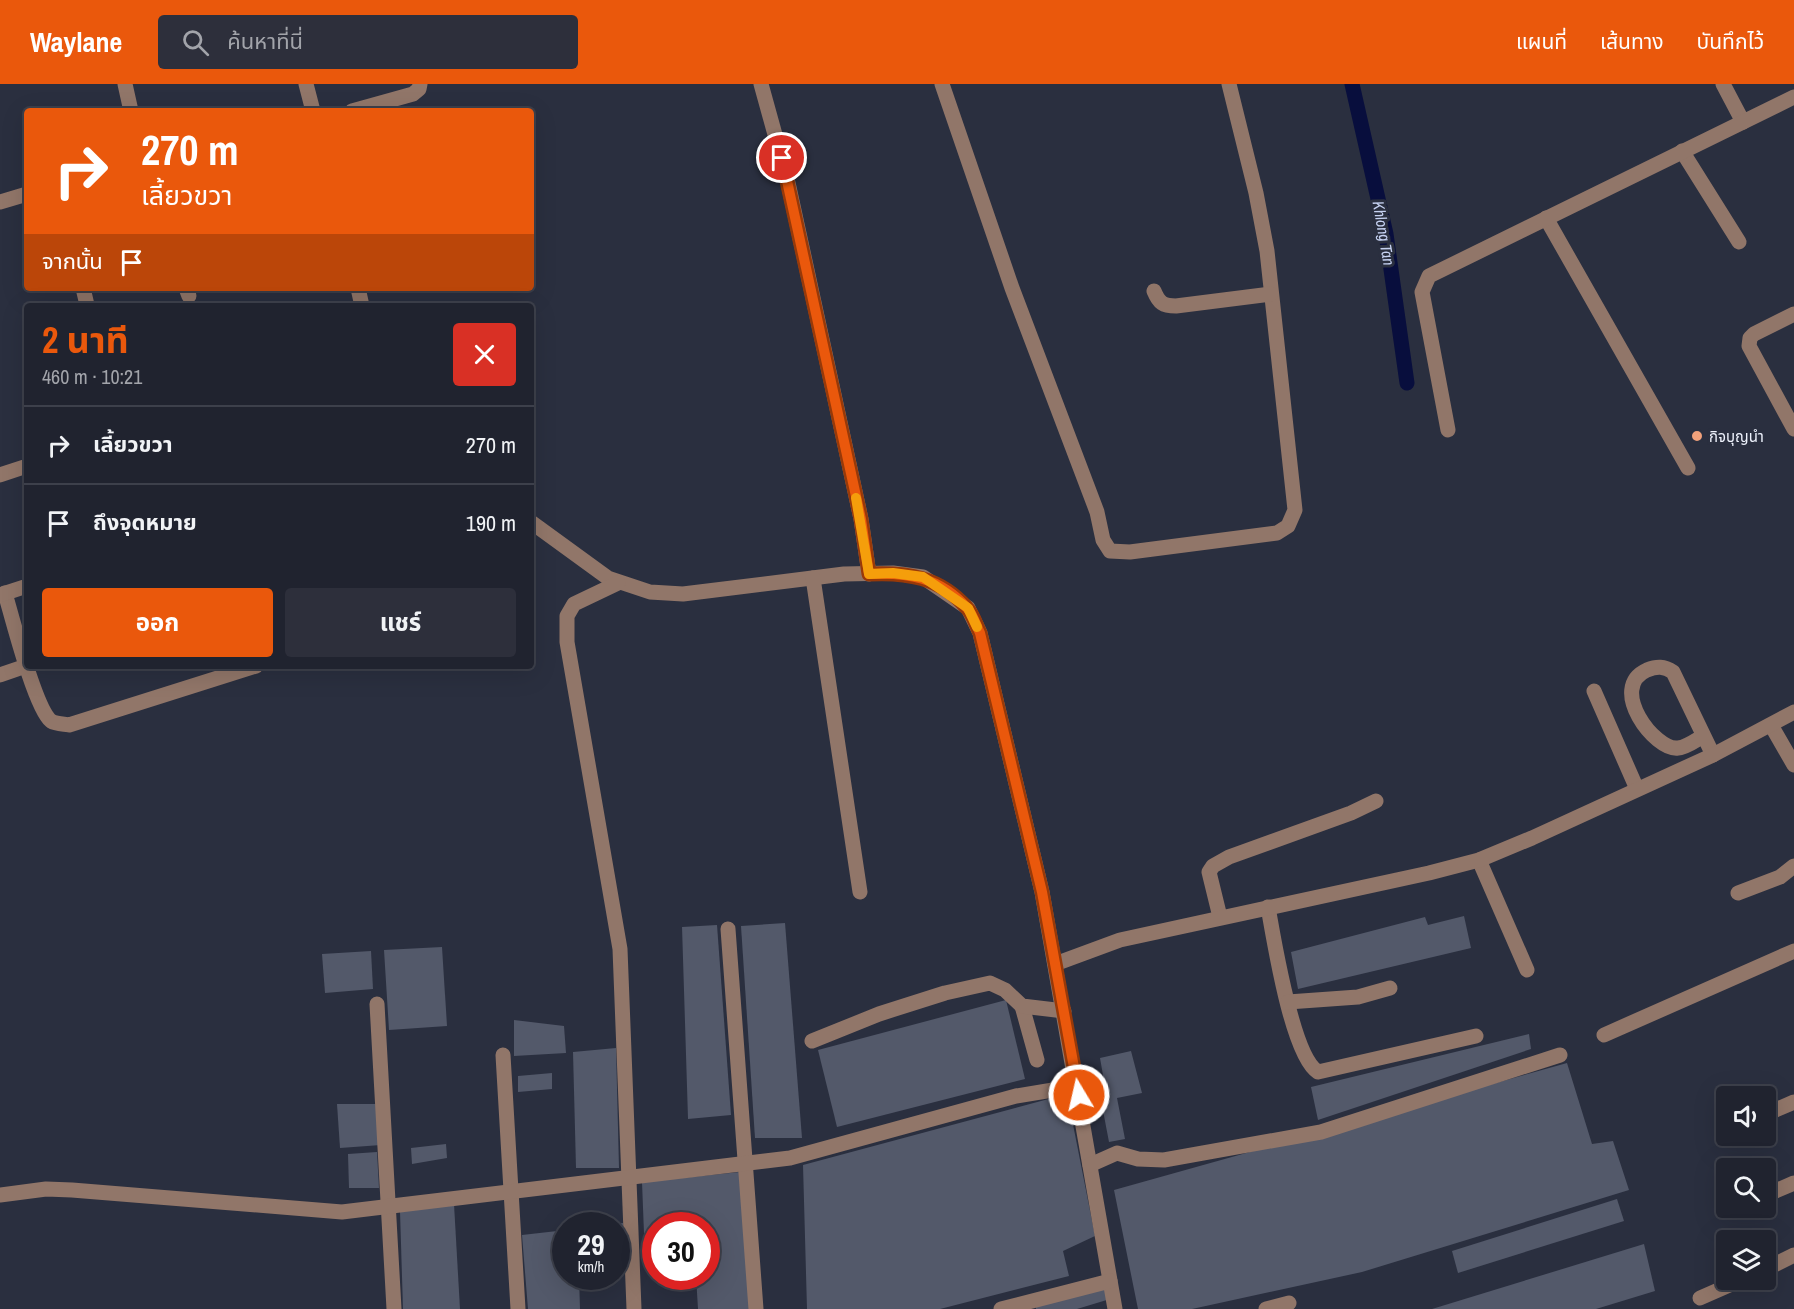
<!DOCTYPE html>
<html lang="th">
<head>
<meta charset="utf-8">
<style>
	:root { --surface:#20232f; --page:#2d2f3b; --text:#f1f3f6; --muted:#a2a4aa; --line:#3d404b; --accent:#ea580c }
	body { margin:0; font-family:"Archivo Narrow","Noto Sans Thai",sans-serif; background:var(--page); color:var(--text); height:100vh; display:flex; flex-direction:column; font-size:22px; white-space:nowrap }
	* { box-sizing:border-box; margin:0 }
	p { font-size:20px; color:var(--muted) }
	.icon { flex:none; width:33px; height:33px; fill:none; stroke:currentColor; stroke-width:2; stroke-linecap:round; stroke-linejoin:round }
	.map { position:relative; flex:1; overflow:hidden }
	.side { position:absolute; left:24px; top:219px; width:510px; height:366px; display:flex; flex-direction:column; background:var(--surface); border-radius:6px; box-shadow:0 6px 24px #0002,0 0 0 2px var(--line) }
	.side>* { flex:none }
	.top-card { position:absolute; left:24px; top:24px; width:510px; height:183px; border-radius:6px; box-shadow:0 6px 24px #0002,0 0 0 2px var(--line); background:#ea580c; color:#fff; overflow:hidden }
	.tools { position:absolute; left:1716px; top:1002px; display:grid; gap:12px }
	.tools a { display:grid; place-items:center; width:60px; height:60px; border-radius:6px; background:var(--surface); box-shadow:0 6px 24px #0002,0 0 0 2px var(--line); font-size:30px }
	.speed { position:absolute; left:552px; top:1128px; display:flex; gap:12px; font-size:30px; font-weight:700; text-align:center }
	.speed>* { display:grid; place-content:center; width:78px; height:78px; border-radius:50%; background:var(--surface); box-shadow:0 6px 24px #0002,0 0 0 2px var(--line); line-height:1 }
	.speed small { font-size:15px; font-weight:400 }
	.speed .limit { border:9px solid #d22; background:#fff; color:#111 }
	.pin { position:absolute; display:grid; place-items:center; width:51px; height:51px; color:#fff; margin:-26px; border:3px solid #fff; border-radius:50%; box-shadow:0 2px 6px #0007 }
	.me { position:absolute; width:66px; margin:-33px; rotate:351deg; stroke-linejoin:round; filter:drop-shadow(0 0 4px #0008) }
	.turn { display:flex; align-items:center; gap:21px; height:126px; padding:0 18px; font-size:27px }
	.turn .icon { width:78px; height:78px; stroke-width:2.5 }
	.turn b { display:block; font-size:42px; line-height:51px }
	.then { display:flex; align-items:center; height:57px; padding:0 18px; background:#0003; gap:12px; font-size:22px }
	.round { display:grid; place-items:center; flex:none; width:63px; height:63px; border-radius:6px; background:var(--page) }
	.overview { display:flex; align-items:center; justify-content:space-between; height:102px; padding:0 18px }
	h1 { font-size:36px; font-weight:700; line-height:45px; color:var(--accent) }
	.action { display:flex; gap:12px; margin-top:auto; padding:12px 18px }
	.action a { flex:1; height:69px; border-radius:6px; background:var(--accent); color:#fff; font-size:24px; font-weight:700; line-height:69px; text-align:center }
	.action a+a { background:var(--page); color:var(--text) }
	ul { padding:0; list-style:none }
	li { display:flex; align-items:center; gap:18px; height:78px; padding:0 18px; border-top:2px solid var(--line) }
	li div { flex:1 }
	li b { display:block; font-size:22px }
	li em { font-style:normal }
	header { display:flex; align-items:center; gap:36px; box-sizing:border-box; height:84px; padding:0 30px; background:var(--accent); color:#fff }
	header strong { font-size:28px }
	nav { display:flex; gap:33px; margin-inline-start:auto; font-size:21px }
	.search { width:420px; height:54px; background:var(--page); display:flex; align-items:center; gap:15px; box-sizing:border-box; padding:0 21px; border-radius:6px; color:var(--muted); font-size:22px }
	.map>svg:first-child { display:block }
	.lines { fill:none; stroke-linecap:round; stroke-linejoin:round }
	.canal { stroke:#080e3d; stroke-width:15 }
	.building { fill:#53596a }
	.minor { stroke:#917669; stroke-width:15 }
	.route-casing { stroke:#983908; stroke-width:15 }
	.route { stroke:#ea580c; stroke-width:10 }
	.slow { stroke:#f59e0b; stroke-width:10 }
	.poi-dot { fill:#f1a17b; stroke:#2a2f3f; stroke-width:2 }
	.labels { text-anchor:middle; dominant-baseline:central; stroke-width:6; stroke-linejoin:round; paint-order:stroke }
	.poi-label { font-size:15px; fill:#eef2fc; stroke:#2a2f3f; text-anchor:start }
	.water-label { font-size:16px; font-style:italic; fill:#c5d1f1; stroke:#2a2f3f }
</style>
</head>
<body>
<header>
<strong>Waylane</strong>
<div class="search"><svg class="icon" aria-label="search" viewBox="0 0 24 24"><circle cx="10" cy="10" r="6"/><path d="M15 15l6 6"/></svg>ค้นหาที่นี่</div>
<nav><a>แผนที่</a><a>เส้นทาง</a><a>บันทึกไว้</a></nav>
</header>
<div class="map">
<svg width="1794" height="1225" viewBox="0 0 1794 1225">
	<rect width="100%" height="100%" fill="#2a2f3f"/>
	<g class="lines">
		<path class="canal" d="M1352,0L1386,150L1407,299"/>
	</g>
	<g class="building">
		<path d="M1464,832L1471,864L1298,905L1291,868L1425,833L1428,841Z"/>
		<path d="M785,839L802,1054H755L741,842Z"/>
		<path d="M717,841L731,1031L688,1035L682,843Z"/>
		<path d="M442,863L447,942L389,946L384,866Z"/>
		<path d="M371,867L373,905L325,909L322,870Z"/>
		<path d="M1006,916L1025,995L837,1043L818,966Z"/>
		<path d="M514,936L564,942L566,969L514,972Z"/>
		<path d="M1529,950L1531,965L1318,1036L1311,1003Z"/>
		<path d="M616,964L619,1084H576L573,968Z"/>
		<path d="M1131,967L1142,1009L1117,1014L1125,1055L1109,1058L1101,1016L1107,1014L1100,974Z"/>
		<path d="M1567,979L1592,1060L1613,1057L1629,1106L1362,1188L1192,1225H1138L1114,1106Z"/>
		<path d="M552,989V1005L518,1008V992Z"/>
		<path d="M1067,1010L1095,1152L1063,1167L1069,1192L940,1225H807L803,1081Z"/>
		<path d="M337,1020H378L381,1061L340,1064Z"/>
		<path d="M446,1060L447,1074L412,1080L411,1064Z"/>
		<path d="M377,1068L379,1104H349L348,1070Z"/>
		<path d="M740,1088L751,1225H698L696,1192H706V1142H656V1175H645L642,1098Z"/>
		<path d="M1617,1115L1624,1137L1458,1189L1452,1167Z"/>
		<path d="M454,1120L460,1225H403L400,1127Z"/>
		<path d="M623,1139L625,1176L616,1178V1140Z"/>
		<path d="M566,1146V1192H579L580,1225H528L522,1151Z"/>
		<path d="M1644,1160L1655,1207L1596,1225H1432Z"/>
		<path d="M1107,1201L1110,1215L1077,1225H1036V1222Z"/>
	</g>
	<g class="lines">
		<g class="minor">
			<path d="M125,0L131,27"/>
			<path d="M306,0L313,27"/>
			<path d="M761,0L787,94L861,435L869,490"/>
			<path d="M942,0L1012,204L1097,428L1103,456L1110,467L1130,468L1277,449L1288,442L1295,426L1267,167L1256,109L1229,0"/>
			<path d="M1723,0L1743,38"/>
			<path d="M352,27L413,10L419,5L420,0"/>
			<path d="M1682,67L1739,158"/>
			<path d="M0,118L27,110"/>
			<path d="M1546,134L1688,384"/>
			<path d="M83,204L87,221"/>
			<path d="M186,204L189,212"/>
			<path d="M358,204L362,222"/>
			<path d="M1154,207C1159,219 1163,222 1176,222L1271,210"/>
			<path d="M1794,230L1754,250L1750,254L1749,262L1794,345"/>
			<path d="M1448,346L1422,208L1429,192L1794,13"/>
			<path d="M0,391L27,382"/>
			<path d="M531,438L608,494L650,508L683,510L844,490L893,489L923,493L968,524L980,549L1042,808L1115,1225"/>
			<path d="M813,494L860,808"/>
			<path d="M618,499L574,520L567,532V558L620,865L634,1225"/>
			<path d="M5,509C12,533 35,624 51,637C56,640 64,640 69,641L256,582"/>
			<path d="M0,511L27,502"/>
			<path d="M0,591L26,582"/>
			<path d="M1594,607L1637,705"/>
			<path d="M1771,641L1794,681"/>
			<path d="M1703,652C1696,656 1687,663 1678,664C1655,667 1607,604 1647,586C1657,582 1664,582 1673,588L1713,671"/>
			<path d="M1479,776L1527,886"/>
			<path d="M1738,809L1780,793L1794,782"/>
			<path d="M1268,823C1274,856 1292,972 1318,988L1476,952"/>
			<path d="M1220,833L1209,788L1213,782L1229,773L1351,729L1376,717"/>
			<path d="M728,845L756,1225"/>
			<path d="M1055,880L1120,856L1429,789L1479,776L1532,754L1713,671L1794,628"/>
			<path d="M1288,918L1358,913L1390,904"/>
			<path d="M377,920L394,1225"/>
			<path d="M1022,922L1037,976"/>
			<path d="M1604,951L1794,867"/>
			<path d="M812,957L879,930L945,909L990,899L1005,906L1022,922L1064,927"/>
			<path d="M503,971L518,1225"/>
			<path d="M1766,1030L1794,1018"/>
			<path d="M1723,1049L1726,1047"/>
			<path d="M1090,1081L1117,1069L1138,1075L1164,1076L1321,1048L1560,971"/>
			<path d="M0,1111L46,1105L72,1106L342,1128L790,1074L1016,1012L1077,1002"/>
			<path d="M1766,1111L1794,1099"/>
			<path d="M1766,1185L1794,1171"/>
			<path d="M1700,1214L1741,1196"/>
			<path d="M1001,1225L1110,1197"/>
			<path d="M1266,1225L1289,1219"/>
		</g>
	</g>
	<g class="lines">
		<g class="route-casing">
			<path id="route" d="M782,74L861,435L869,490C907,488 940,493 967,524C973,530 976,541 980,549L1042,808L1079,1011"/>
		</g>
		<use href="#route" class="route"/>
		<path class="slow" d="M856,414L869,490L893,489L923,493L968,524L977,543"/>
	</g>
	<circle class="poi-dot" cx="1697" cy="352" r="6"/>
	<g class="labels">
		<g class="poi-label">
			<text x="1709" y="352">กิจบุญนำ</text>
		</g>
		<g class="water-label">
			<text transform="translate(1384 149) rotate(80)">Khlong Tan</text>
		</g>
	</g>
</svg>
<div class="tools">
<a><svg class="icon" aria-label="sound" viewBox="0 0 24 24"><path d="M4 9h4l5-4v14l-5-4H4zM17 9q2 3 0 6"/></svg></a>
<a><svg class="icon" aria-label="search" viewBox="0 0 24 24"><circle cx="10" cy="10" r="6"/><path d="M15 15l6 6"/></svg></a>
<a><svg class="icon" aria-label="layers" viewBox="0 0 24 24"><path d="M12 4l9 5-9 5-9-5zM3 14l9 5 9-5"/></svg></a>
</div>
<div class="speed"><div>29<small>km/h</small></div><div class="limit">30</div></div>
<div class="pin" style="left:782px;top:74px;background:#d93025"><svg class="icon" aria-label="arrive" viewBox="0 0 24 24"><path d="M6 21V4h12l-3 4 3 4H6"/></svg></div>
<svg class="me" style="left:1079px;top:1011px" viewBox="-20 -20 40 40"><circle r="17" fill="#ea580c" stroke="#fff" stroke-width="3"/><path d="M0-11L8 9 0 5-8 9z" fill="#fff"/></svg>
<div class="top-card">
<div class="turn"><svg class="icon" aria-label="right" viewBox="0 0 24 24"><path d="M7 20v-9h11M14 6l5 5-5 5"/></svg><div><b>270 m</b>เลี้ยวขวา</div></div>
<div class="then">จากนั้น<svg class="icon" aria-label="arrive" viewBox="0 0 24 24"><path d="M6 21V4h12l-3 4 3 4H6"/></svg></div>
</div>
<section class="side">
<div class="overview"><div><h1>2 นาที</h1><p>460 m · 10:21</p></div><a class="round" style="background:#d93025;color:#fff"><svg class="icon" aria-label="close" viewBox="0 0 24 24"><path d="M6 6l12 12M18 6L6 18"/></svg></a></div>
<ul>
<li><svg class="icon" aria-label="right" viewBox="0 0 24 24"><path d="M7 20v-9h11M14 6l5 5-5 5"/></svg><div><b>เลี้ยวขวา</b></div><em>270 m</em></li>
<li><svg class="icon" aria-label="arrive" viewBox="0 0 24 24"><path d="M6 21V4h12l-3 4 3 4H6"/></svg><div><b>ถึงจุดหมาย</b></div><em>190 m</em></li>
</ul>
<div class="action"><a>ออก</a><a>แชร์</a></div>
</section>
</div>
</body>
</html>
